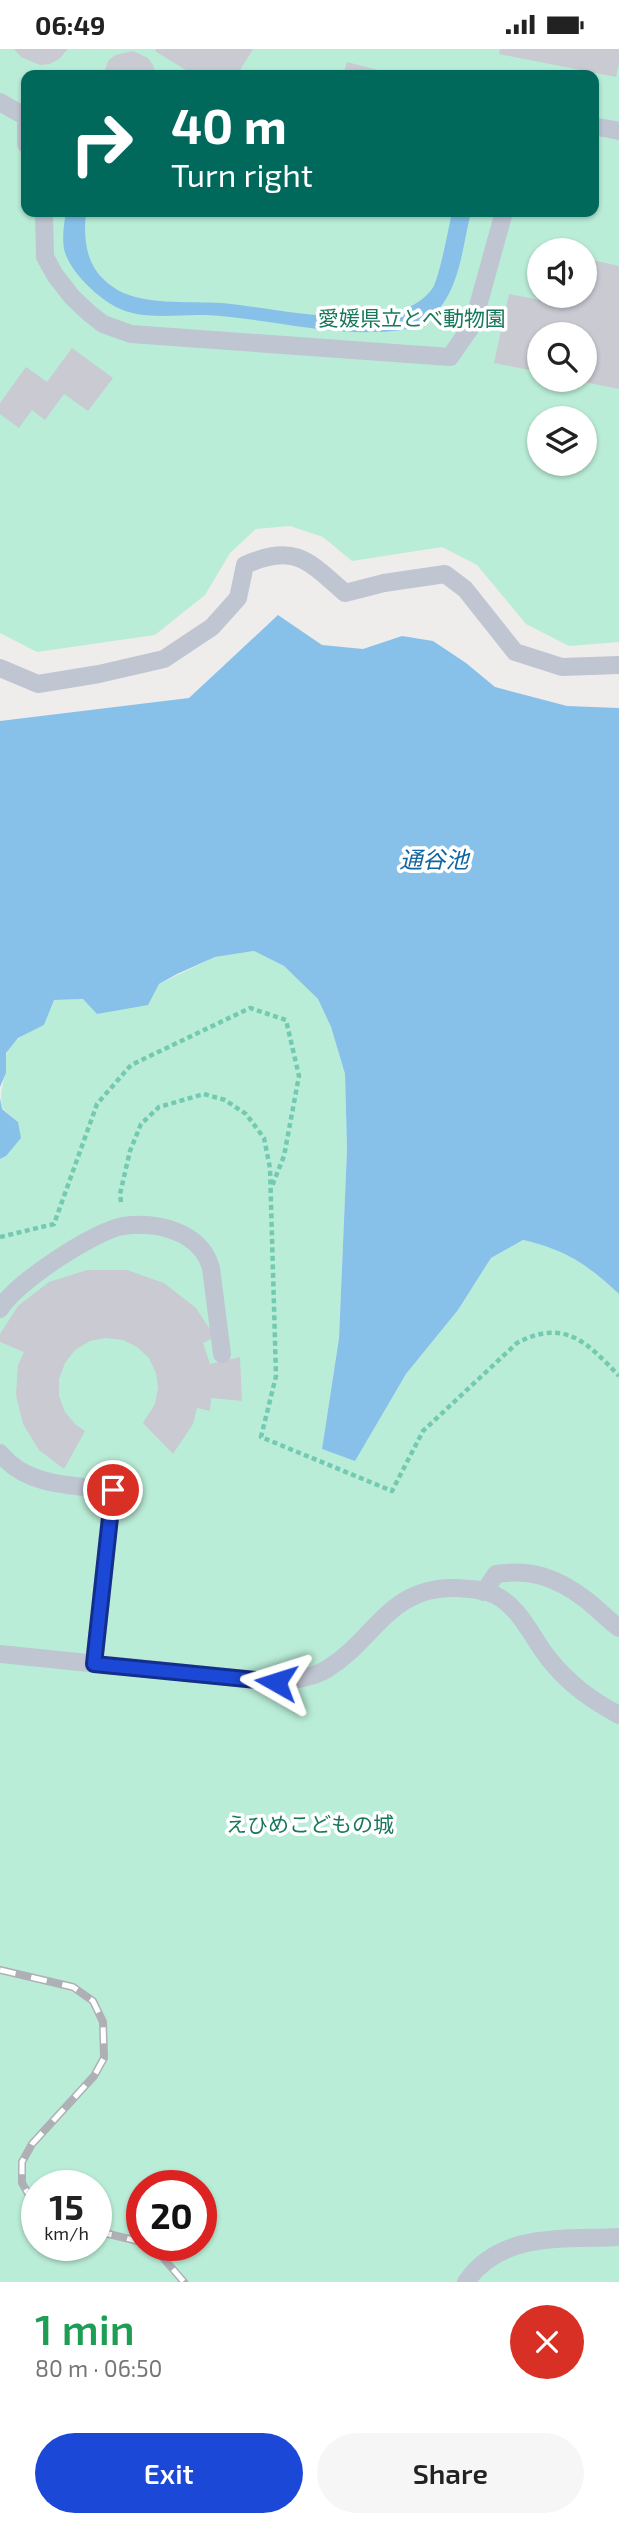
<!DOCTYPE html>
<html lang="en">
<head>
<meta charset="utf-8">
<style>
	:root { --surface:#fff; --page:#f6f6f6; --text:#222; --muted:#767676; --accent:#1c48d8 }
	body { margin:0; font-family:"Exo 2","Noto Sans JP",sans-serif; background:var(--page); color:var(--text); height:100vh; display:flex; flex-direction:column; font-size:26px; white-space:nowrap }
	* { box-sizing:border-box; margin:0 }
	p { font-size:23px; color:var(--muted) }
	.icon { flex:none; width:38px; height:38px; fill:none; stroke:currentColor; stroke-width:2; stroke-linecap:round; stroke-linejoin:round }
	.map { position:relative; height:2233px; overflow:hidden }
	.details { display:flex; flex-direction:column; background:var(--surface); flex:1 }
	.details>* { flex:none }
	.guide { position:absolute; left:21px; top:21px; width:578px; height:147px; border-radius:14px; box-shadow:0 2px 5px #0004; background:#00695c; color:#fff; overflow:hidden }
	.fabs { position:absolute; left:527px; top:189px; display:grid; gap:14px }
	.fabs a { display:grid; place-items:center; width:70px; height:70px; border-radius:50%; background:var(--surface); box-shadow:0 2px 5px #0004; font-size:35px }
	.speed { position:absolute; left:21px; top:2121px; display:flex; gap:14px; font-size:35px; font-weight:700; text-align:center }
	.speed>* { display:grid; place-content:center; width:91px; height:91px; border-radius:50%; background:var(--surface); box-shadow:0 2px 5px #0004; line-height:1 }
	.speed small { font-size:18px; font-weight:400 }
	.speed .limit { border:10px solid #d22; background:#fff; color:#111 }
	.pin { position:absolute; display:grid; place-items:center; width:60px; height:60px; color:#fff; margin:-30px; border:4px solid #fff; border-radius:50%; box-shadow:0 2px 7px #0007 }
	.me { position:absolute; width:77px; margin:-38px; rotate:276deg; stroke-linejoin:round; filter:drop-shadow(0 0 5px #0008) }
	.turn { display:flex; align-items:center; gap:24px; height:147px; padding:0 35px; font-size:32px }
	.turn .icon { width:91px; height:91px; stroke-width:2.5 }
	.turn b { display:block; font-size:49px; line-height:60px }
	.round { display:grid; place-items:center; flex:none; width:74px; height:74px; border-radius:37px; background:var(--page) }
	.overview { display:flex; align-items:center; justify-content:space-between; height:119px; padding:0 35px }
	h1 { font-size:42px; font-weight:600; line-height:52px; color:#1e9e55 }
	.action { display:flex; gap:14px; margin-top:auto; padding:14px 35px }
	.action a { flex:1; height:80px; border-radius:42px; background:var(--accent); color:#fff; font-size:28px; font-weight:600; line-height:80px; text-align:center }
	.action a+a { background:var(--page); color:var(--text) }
	.status { display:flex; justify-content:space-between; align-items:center; height:49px; padding:0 35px; background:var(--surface); direction:ltr }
	.status svg { height:19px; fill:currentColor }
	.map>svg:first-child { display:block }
	.green { fill:#baedd8; fill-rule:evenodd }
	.water { fill:#87c1e9 }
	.building { fill:#c9cad2 }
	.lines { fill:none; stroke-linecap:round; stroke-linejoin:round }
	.path { stroke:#73cab1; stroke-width:4.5; stroke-dasharray:5 3.5; stroke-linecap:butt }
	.lane { stroke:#bfc5d1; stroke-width:18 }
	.rail-casing { stroke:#aeb0b6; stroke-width:8 }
	.rail { stroke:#fff; stroke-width:5; stroke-dasharray:16; stroke-linecap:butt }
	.route-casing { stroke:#122f8c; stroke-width:18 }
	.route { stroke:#1c48d8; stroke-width:12 }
	.labels { text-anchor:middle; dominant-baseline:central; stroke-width:7; stroke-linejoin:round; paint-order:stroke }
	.park-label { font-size:21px; fill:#18785b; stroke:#fff }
	.water-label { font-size:23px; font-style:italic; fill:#0f65a2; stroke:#fff }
</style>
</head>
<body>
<div class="status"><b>06:49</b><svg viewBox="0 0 49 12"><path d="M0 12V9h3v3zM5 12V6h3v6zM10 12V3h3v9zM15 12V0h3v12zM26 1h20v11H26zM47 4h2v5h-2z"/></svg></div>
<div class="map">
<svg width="619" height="2233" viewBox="0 0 619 2233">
	<rect width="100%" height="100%" fill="#efecec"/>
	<g class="green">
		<path d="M0,0H619V593L569,597L526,575L477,516L442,498L352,512L323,488L290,477L256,480L230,504L205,546L155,586L37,603L0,584ZM26,26H593V163H26ZM539,201H584V247H539ZM539,285H584V331H539ZM539,369H584V415H539Z"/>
		<path d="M254,902L284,917L318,950L331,978L345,1025L347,1100L339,1289L322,1400L355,1411L406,1325L458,1261L491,1209L523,1191C567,1201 587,1215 619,1245V2233H0V1110L6,1107L18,1073L2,1059C0,1046 2,1039 5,1026C7,1019 4,1009 7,1003C14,988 31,983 44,976L53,951L83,950L159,935L215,908ZM37,2137H96V2196H37ZM142,2137H201V2196H142Z"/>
	</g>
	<g class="water">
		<path d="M66,163H86C83,192 86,220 113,238C138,257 191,252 222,254C274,258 396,290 432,240C439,231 449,177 452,163H471C462,199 460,244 430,269C423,275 409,280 401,281C336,290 270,269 205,266C176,265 143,272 116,258C97,248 69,222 64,200C62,188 64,174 66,163Z"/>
		<path d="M278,566L322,596L363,600L402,587L433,592L466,614L495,638L567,657L619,659V1245C587,1215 566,1201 523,1191L491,1209L458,1261L406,1325L355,1412L322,1400L339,1289L347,1100L345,1025L331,978L318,950L284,917L254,902L215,908L177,925L159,935L148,956L97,965L83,950L54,951L44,976L18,989L6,1004V1024L0,1038V672L189,649Z"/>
		<path d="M0,1049L2,1060L18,1073L21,1089L6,1107L0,1110Z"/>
	</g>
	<g class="building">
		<path d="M14,0H68L59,10L50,15L40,16L21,8Z"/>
		<path d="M156,0H253L237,26H194L155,2Z"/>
		<path d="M500,0H619V14L616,28L499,5Z"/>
		<path d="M133,2L148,9L153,16L156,26H103L108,12L115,6Z"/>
		<path d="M347,13L393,25L392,26H343Z"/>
		<path d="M246,163H264L262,168Z"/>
		<path d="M584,209L619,217V340L584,333V285H539V323L494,314L509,245L550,253L549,247H584Z"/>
		<path d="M72,299L113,329L88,362L64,345L45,371L32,361L19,379L0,365V354L26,318L47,333Z"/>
		<path d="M87,1221H127L164,1234L196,1259L215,1288L203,1294L210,1315L240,1308L242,1352L211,1349L210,1362L197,1359L193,1375L173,1405L143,1374L155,1355L158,1339L156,1324L149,1309L137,1298L123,1291L106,1289L90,1292L75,1301L65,1314L59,1330V1347L65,1363L76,1376L85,1382L64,1420L39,1401L23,1375L16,1346L18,1316L24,1303L0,1293V1285L18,1257L49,1233Z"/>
	</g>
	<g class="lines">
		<g class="path">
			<path d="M121,1153L120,1145L130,1102L141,1075L159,1058L204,1045L225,1051L246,1065L264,1089L270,1119L276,1327L261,1388L392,1442L423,1382L517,1294C564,1269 587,1293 619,1327"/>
			<path d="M0,1188L54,1175L97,1055L131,1016L250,959L286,971L299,1027L284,1107L272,1137"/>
		</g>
		<g class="lane">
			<path d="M0,53L26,68"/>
			<path d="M26,77V95"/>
			<path d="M593,77L619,82"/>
			<path d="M44,163L45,208L55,226L72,248L89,264L103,275L131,285L450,308L473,275L504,163"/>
			<path d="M0,619L38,635L99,625L164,610L212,578L238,549L245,516C294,494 308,511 345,544L384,534L445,525L465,540L515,603L562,618L619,616"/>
			<path d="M0,1260C15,1234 94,1182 123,1177C158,1172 201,1183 211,1219L222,1305"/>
			<path d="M0,1404C27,1438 73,1436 113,1441L94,1615"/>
			<path d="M484,1543L496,1525C531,1520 556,1528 585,1550C597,1559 607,1570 619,1579"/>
			<path d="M0,1605L276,1633C293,1631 312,1629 327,1620C376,1590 389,1536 458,1539C470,1540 484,1540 495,1546C521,1559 532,1589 549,1610C569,1635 591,1651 619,1666"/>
			<path d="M466,2233C501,2182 564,2191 619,2188"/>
		</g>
		<g class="rail-casing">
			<g id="rail">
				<path d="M0,1921L73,1938L93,1952L103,1973L104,2009L94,2027L32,2095L22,2113V2134L37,2160"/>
				<path d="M96,2182L142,2193"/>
				<path d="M152,2196L184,2233"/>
			</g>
		</g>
		<use href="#rail" class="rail"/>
	</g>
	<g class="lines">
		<g class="route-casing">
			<path id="route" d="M113,1441L94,1615L276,1633"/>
		</g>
		<use href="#route" class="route"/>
	</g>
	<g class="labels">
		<g class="park-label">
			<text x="412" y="268">愛媛県立とべ動物園</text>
			<text x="310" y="1774">えひめこどもの城</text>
		</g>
		<g class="water-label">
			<text x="434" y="810">通谷池</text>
		</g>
	</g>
</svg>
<div class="fabs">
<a><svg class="icon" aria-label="sound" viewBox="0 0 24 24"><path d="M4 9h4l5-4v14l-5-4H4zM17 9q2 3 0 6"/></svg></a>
<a><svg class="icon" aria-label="search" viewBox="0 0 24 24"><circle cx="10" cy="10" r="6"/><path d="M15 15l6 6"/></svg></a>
<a><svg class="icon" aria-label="layers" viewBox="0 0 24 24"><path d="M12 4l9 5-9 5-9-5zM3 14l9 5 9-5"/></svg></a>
</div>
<div class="speed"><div>15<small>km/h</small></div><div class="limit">20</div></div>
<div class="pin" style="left:113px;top:1441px;background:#d93025"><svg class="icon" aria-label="arrive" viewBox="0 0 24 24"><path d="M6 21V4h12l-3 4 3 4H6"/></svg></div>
<svg class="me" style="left:276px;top:1633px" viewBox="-20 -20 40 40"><path d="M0-17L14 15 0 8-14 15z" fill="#1c48d8" stroke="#fff" stroke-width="4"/></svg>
<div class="guide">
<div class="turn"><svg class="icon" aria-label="right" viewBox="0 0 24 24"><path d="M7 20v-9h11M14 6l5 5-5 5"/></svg><div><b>40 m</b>Turn right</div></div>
</div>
</div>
<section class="details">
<div class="overview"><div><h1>1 min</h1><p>80 m · 06:50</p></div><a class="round" style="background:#d93025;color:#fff"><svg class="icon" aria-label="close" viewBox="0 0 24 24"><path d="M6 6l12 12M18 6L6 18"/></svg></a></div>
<div class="action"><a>Exit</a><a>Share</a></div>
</section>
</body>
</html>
